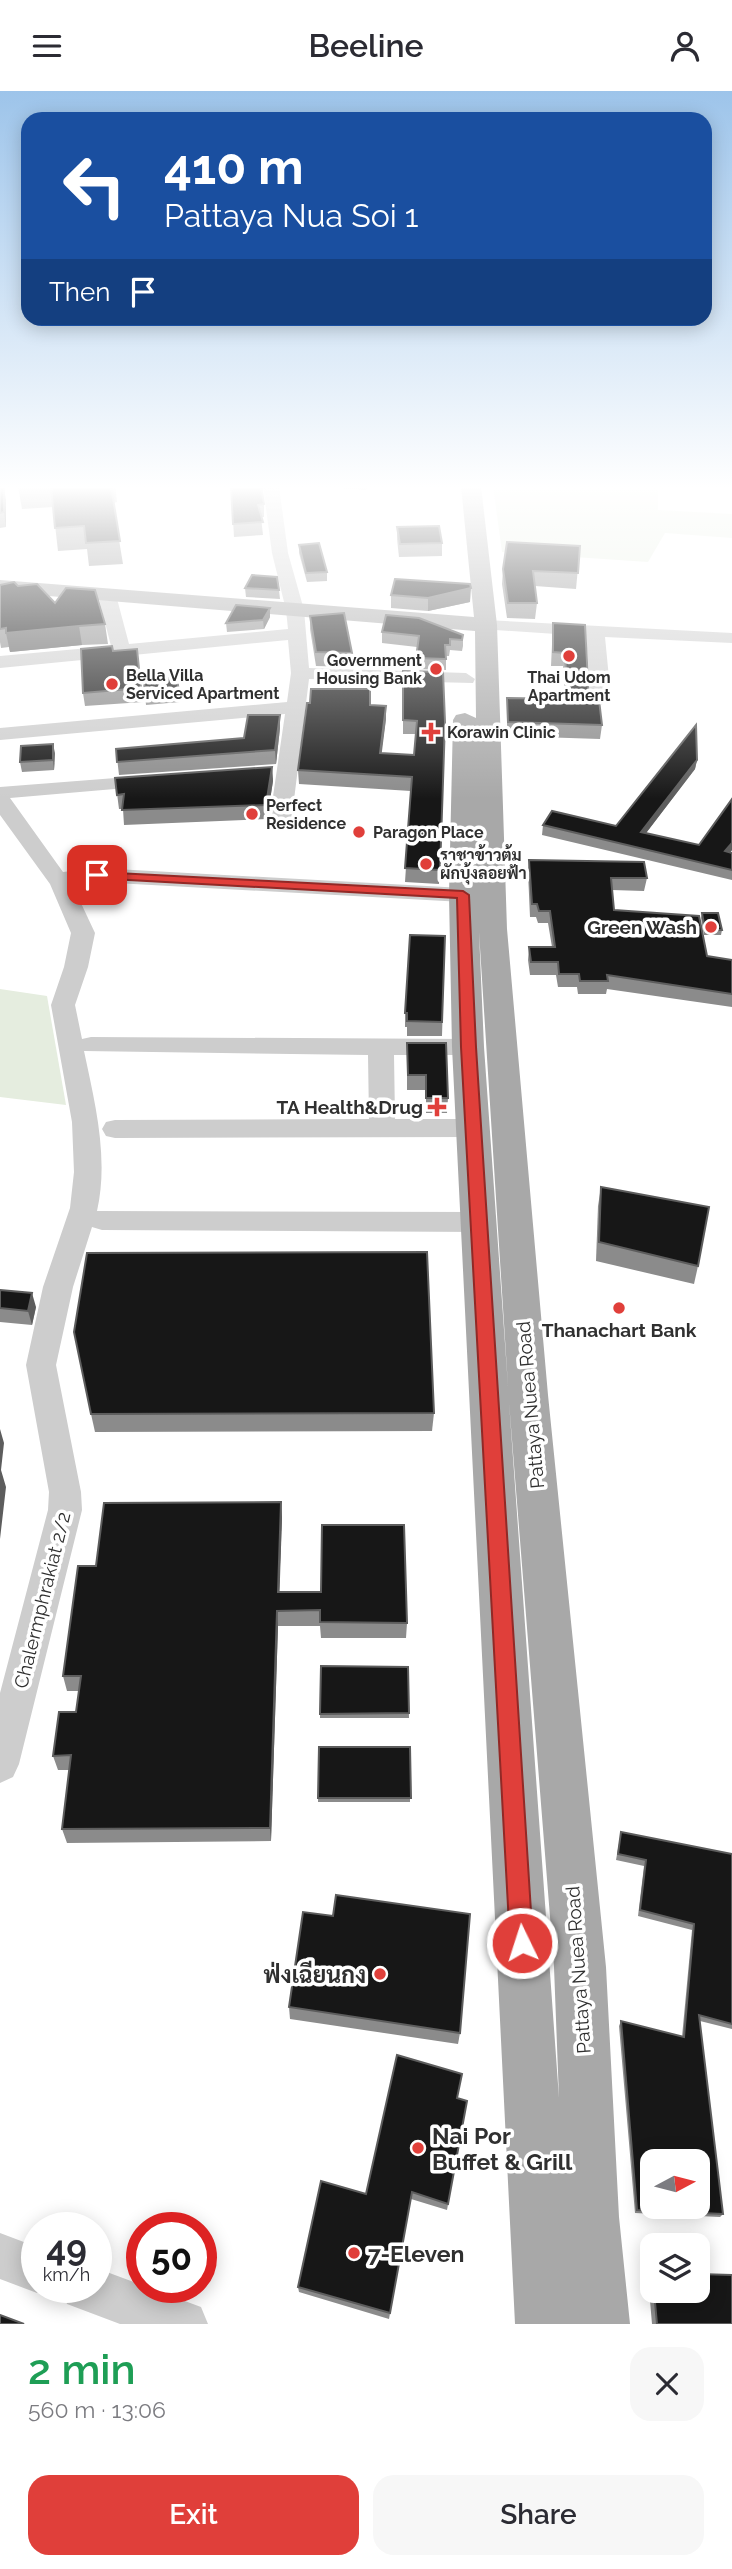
<!DOCTYPE html>
<html lang="en">
<head>
<meta charset="utf-8">
<style>
	:root { --surface:#fff; --page:#f7f7f7; --text:#2b2b33; --muted:#7c7c81; --accent:#e03f3a }
	body { margin:0; font-family:Raleway,Sarabun,sans-serif; background:var(--page); color:var(--text); height:100vh; display:flex; flex-direction:column; font-size:26px; white-space:nowrap }
	* { box-sizing:border-box; margin:0 }
	p { font-size:23px; color:var(--muted) }
	.icon { flex:none; width:38px; height:38px; fill:none; stroke:currentColor; stroke-width:2; stroke-linecap:round; stroke-linejoin:round }
	.map { position:relative; height:2233px; overflow:hidden }
	.sheet { display:flex; flex-direction:column; background:var(--surface); flex:1 }
	.sheet>* { flex:none }
	.top-card { position:absolute; left:21px; top:21px; width:691px; height:214px; border-radius:21px; box-shadow:0 4px 18px #0003; background:#1a4fa0; color:#fff; overflow:hidden }
	.needle { width:46px; rotate:83deg }
	.fabs { position:absolute; left:640px; top:2058px; display:grid; gap:14px }
	.fabs a { display:grid; place-items:center; width:70px; height:70px; border-radius:14px; background:var(--surface); box-shadow:0 4px 18px #0003; font-size:35px }
	.speed { position:absolute; left:21px; top:2121px; display:flex; gap:14px; font-size:35px; font-weight:700; text-align:center }
	.speed>* { display:grid; place-content:center; width:91px; height:91px; border-radius:50%; background:var(--surface); box-shadow:0 4px 18px #0003; line-height:1 }
	.speed small { font-size:18px; font-weight:400 }
	.speed .limit { border:10px solid #d22; background:#fff; color:#111 }
	.pin { position:absolute; display:grid; place-items:center; width:60px; height:60px; color:#fff; margin:-30px; border-radius:14px; box-shadow:0 4px 10px #0006 }
	.me { position:absolute; width:77px; margin:-38px; rotate:356deg; stroke-linejoin:round; filter:drop-shadow(0 0 5px #0008) }
	.turn { display:flex; align-items:center; gap:24px; height:147px; padding:0 28px; font-size:32px }
	.turn .icon { width:91px; height:91px; stroke-width:2.5 }
	.turn b { display:block; font-size:49px; line-height:60px }
	.then { display:flex; align-items:center; height:66px; padding:0 28px; background:#0003; gap:14px; font-size:26px }
	.round { display:grid; place-items:center; flex:none; width:74px; height:74px; border-radius:21px; background:var(--page) }
	.head { display:flex; align-items:center; justify-content:space-between; height:119px; padding:0 28px }
	h1 { font-size:42px; font-weight:600; line-height:52px; color:#1e9e55 }
	.button { display:flex; gap:14px; margin-top:auto; padding:14px 28px }
	.button a { flex:1; height:80px; border-radius:21px; background:var(--accent); color:#fff; font-size:28px; font-weight:600; line-height:80px; text-align:center }
	.button a+a { background:var(--page); color:var(--text) }
	header { display:flex; justify-content:space-between; align-items:center; height:91px; padding:0 28px; background:var(--surface); font-size:32px; font-weight:600 }
	.map>svg:first-child { display:block }
	.green { fill:#e5eddf }
	.lines { fill:none; stroke-linecap:round; stroke-linejoin:round }
	.minor { fill:#cdcdcd; fill-rule:evenodd }
	.major { fill:#a8a8a8; fill-rule:evenodd }
	.wall { fill:#8b8b8b }
	.shaded-wall { fill:#5d5d5d }
	.building { fill:#171717; stroke:#5d5d5d; stroke-width:2; fill-rule:evenodd }
	.route { fill:#e03f3a; stroke:#922926; stroke-width:2 }
	.poi-dot { fill:#e03f3a; stroke:#fff; stroke-width:2.5 }
	.labels { text-anchor:middle; dominant-baseline:central; stroke-width:7; stroke-linejoin:round; paint-order:stroke }
	.far-poi-label { font-size:16px; font-weight:bold; fill:#303030; stroke:#fff; text-anchor:start }
	.poi-label { font-size:19px; font-weight:bold; fill:#303030; stroke:#fff; text-anchor:end }
	.street-label { font-size:19px; fill:#303030; stroke:#fff }
	.near-poi-label { font-size:23px; font-weight:bold; fill:#303030; stroke:#fff; text-anchor:start }
</style>
</head>
<body>
<header><svg class="icon" aria-label="menu" viewBox="0 0 24 24"><path d="M4 6h16M4 12h16M4 18h16"/></svg>Beeline<svg class="icon" aria-label="person" viewBox="0 0 24 24"><circle cx="12" cy="8" r="4"/><path d="M4 21q1-7 8-7t8 7"/></svg></header>
<div class="map">
<svg width="732" height="2233" viewBox="0 0 732 2233">
	<rect width="100%" height="100%" fill="#fff"/>
	<g class="green">
		<path d="M493,395H689L658,399V419L732,423V447L665,442L648,471L502,461Z"/>
		<path d="M0,898L47,905L66,1014L0,1006Z"/>
	</g>
	<g class="lines">
		<g class="minor">
			<path d="M263,395H279L288,462L304,519L309,577L466,582L475,588L473,592L309,588L291,733L288,738H272L269,733L285,623L0,649V637L287,611L291,582L288,549L0,577V565L111,555L98,504L107,499L116,504L129,553L288,538L286,519L272,462Z"/>
			<path d="M486,529L732,542V552L605,546L611,608L601,614L591,608L586,545L480,538L477,534L480,530Z"/>
			<path d="M154,684L161,686L164,690L161,694L10,707L63,781L97,777L463,797L471,799L474,804L471,809L463,811L97,791L72,793L95,842L88,876L75,914L82,948L91,946L468,948L477,950L481,956L477,962L468,964H394L395,1028H473L482,1030L486,1037L482,1044L473,1046L115,1047L106,1045L102,1038L106,1031L115,1029L369,1028L368,964L84,960C95,1012 109,1067 97,1120L479,1121L489,1124L493,1131L489,1138L479,1141L102,1139L92,1136L73,1196L56,1274L81,1401L82,1419L19,1673L13,1686L0,1692V1602L48,1419L49,1401L26,1274L43,1196L70,1117L74,1081L72,1031L51,914L64,876L71,842L50,793L0,724V696Z"/>
			<path d="M0,2142L37,2156V2196H51L37,2202L0,2188Z"/>
			<path d="M96,2177L201,2216L208,2233H120L67,2213L61,2196H96Z"/>
		</g>
		<path class="major" d="M461,395H481L497,534L507,838L548,1304L606,1876L619,2126L630,2233H515L452,956L449,804L453,629L456,624L465,622L476,627L475,540L0,501V489L474,526ZM479,841L508,1295L484,956ZM509,1311L554,1876L559,2007Z"/>
	</g>
	<g class="wall">
		<path d="M0,395L6,410V436L0,437Z"/>
		<path d="M18,395H115L117,411L113,412L123,473L89,475L87,458L58,460L53,416L22,418Z"/>
		<path d="M231,395L264,413V426H261L263,444L234,446Z"/>
		<path d="M340,395H371L365,399L340,397Z"/>
		<path d="M397,436L442,452V465L399,466L397,448Z"/>
		<path d="M299,454L327,481V490L307,491L299,462Z"/>
		<path d="M580,455L576,498L535,495L537,512L535,528L507,527L502,493L503,478Z"/>
		<path d="M0,494L18,495L105,533L108,553L82,554L10,561L9,556L1,557L0,551Z"/>
		<path d="M245,497L279,499L280,508L246,506Z"/>
		<path d="M391,504L470,511L428,520L391,517Z"/>
		<path d="M270,517V526L264,538L227,541L226,532Z"/>
		<path d="M310,525L352,562V576L316,575L310,538Z"/>
		<path d="M553,532L602,634L600,648L507,645V607L565,608L563,575H551Z"/>
		<path d="M382,541L463,544V555L462,560L450,559L449,565H446V579L416,578L417,556L382,552Z"/>
		<path d="M137,558L143,611L85,615L83,602L113,560Z"/>
		<path d="M403,580L445,631L439,793L405,791L411,700L299,693L298,679L370,614L386,628L381,662L414,664L416,643H403Z"/>
		<path d="M177,586L180,611L146,614L144,589Z"/>
		<path d="M280,624V637L276,673L119,684L116,658L244,647Z"/>
		<path d="M55,662L54,679L22,681L20,671Z"/>
		<path d="M697,669L695,678L646,742L699,754L732,708V759L730,762H732V789L542,744L543,734L616,735Z"/>
		<path d="M272,676L273,690L267,728L124,734L123,718H119L115,687Z"/>
		<path d="M529,769L647,787L644,800L612,799L614,819L707,865L732,869V916L607,898L606,903H578L577,896H558L556,884H530L528,869L529,856H552L548,832H538L536,826H530L528,781Z"/>
		<path d="M702,822L722,839L721,844H704L701,827Z"/>
		<path d="M445,845L442,945H407V936H405V922Z"/>
		<path d="M407,952L448,1007L447,1022H426V999H407Z"/>
		<path d="M601,1096L698,1175L694,1193L596,1170L598,1115Z"/>
		<path d="M0,1199L36,1216L32,1234L0,1231Z"/>
		<path d="M434,1322L432,1340L95,1341L91,1323Z"/>
		<path d="M281,1411L282,1427L279,1501L407,1532L406,1547H321L320,1535H278L271,1750L67,1752L62,1738L70,1679H58L53,1665L76,1621L79,1600H67L63,1585L96,1475Z"/>
		<path d="M321,1575L408,1576L409,1627H320Z"/>
		<path d="M319,1656H410V1711H318Z"/>
		<path d="M621,1741L732,1763V1938L700,1930L723,2123L720,2126L635,2122L619,1935L621,1930L682,1946L692,1839L638,1825L644,1775L616,1769Z"/>
		<path d="M289,1916L460,1942L458,1953L290,1928Z"/>
		<path d="M458,2007L467,2010L447,2119L411,2108L389,2228L299,2201L298,2196L366,2103Z"/>
		<path d="M653,2181V2200H698L732,2233H652L648,2186Z"/>
	</g>
	<g class="shaded-wall">
		<path d="M4,395L6,410V436L4,421Z"/>
		<path d="M471,497L470,511L428,520V507Z"/>
		<path d="M270,517V526L264,538L263,529Z"/>
		<path d="M79,535L82,554L10,561L6,542Z"/>
		<path d="M386,615V628L380,676V662Z"/>
		<path d="M280,624V637L276,673L275,659Z"/>
		<path d="M53,653L55,662L54,679L53,669Z"/>
		<path d="M697,669L695,678L640,750L641,741Z"/>
		<path d="M272,676L273,690L267,728L266,714Z"/>
		<path d="M732,752V759L723,770L725,760Z"/>
		<path d="M32,1202L36,1216L32,1234L28,1220Z"/>
		<path d="M0,1338L4,1352L1,1379L6,1396L0,1448Z"/>
		<path d="M281,1411L282,1427L279,1517L278,1501Z"/>
		<path d="M277,1520L278,1535L271,1750L270,1737Z"/>
	</g>
	<g class="building">
		<path d="M0,395H4V421L0,422Z"/>
		<path d="M51,395H111L120,450L86,452L84,435L55,437Z"/>
		<path d="M231,395H261L264,413L258,414L263,431L233,433Z"/>
		<path d="M439,435L442,452L400,453L397,436Z"/>
		<path d="M507,451L580,455L578,482L533,480L537,512H508L503,478Z"/>
		<path d="M319,452L327,481L306,482L299,454Z"/>
		<path d="M252,484L277,486L279,499L245,497Z"/>
		<path d="M395,488L470,493L471,497L428,507L391,504Z"/>
		<path d="M14,491L18,495L37,493L55,512L66,497L95,499L105,533L79,535L6,542V537L0,538V494Z"/>
		<path d="M236,514L270,517L263,529L226,532Z"/>
		<path d="M344,522L352,562L316,561L310,525Z"/>
		<path d="M386,524L419,527L463,544L462,549L450,548V554H445L446,568L416,567L419,545L382,541Z"/>
		<path d="M553,532L585,534L589,609H599L602,634L508,631L507,607L567,608L565,562L553,561Z"/>
		<path d="M112,555L113,560L137,558L141,597L83,602L81,558Z"/>
		<path d="M403,580L443,581L445,631L440,779L405,777L412,686L298,679L307,612H310L311,598H370V614L386,615L380,662L414,664L417,630L403,629Z"/>
		<path d="M177,586L179,602L145,605L144,589Z"/>
		<path d="M248,624H280L275,659L117,671L116,658L244,647Z"/>
		<path d="M696,634L697,669L641,741L699,754L732,708V752L725,760L732,762V779L543,734L552,720L616,735Z"/>
		<path d="M53,653V669L20,671L21,655Z"/>
		<path d="M272,676L266,714L122,719L124,703L117,704L115,687Z"/>
		<path d="M529,769L644,771L647,787H611L614,819L699,825L707,865L732,869V903L607,884L608,890H580L579,883H559L558,871H531L529,856H555L550,820H539L537,813H532Z"/>
		<path d="M702,822H718L722,839H705Z"/>
		<path d="M410,844L445,845L442,931L407,930V922H405Z"/>
		<path d="M407,952H446L448,1007H426V984H408Z"/>
		<path d="M601,1096L709,1116L698,1175L599,1151Z"/>
		<path d="M427,1161L434,1322L91,1323L74,1241L87,1162Z"/>
		<path d="M0,1199L32,1202L28,1220L0,1217Z"/>
		<path d="M281,1411L278,1501H321L322,1434H404L407,1532L320,1531V1519L277,1520L270,1737L62,1738L71,1664L53,1665L59,1621H76L81,1585H63L78,1475H96L104,1412Z"/>
		<path d="M321,1575L408,1576L409,1622L320,1623Z"/>
		<path d="M319,1656H410L411,1707H318Z"/>
		<path d="M621,1741L732,1763V1933L699,1924L723,2123L637,2119L621,1930L684,1946L694,1833L640,1819L646,1769L618,1763ZM653,2070H698V2116H653Z"/>
		<path d="M336,1804L470,1823L460,1942L289,1916L303,1821L333,1825Z"/>
		<path d="M397,1964L462,1983L457,2007L467,2010L448,2113L412,2101L390,2222L298,2196L321,2090L366,2103Z"/>
		<path d="M698,2183L732,2184V2233H657L654,2200H698Z"/>
		<path d="M0,2224L24,2233H0Z"/>
	</g>
	<linearGradient id="sky" x2="0" y2="1"><stop stop-color="#9dc4ea"/><stop offset="0.56" stop-color="#fff"/><stop offset="1" stop-color="#fff" stop-opacity="0"/></linearGradient>
	<rect width="732" height="708" fill="url(#sky)"/>
	<path class="route" d="M97,781L463,800L469,804L476,956L533,1852L530,1860L522,1863L513,1860L510,1852L461,956L457,807L93,787V782Z"/>
	<g class="poi-dot">
		<circle cx="569" cy="565" r="7"/>
		<circle cx="436" cy="578" r="7"/>
		<circle cx="112" cy="593" r="7"/>
		<path d="M427.5 630.5h7v7h7v7h-7v7h-7v-7h-7v-7h7z"/>
		<circle cx="252" cy="723" r="7"/>
		<circle cx="359" cy="741" r="7"/>
		<circle cx="426" cy="773" r="7"/>
		<circle cx="711" cy="836" r="7"/>
		<path d="M433.5 1005.5h7v7h7v7h-7v7h-7v-7h-7v-7h7z"/>
		<circle cx="619" cy="1217" r="7"/>
		<circle cx="380" cy="1883" r="7"/>
		<circle cx="418" cy="2057" r="7"/>
		<circle cx="354" cy="2162" r="7"/>
	</g>
	<g class="labels">
		<g class="far-poi-label">
			<text x="422" y="569" text-anchor="end">Government<tspan x="422" dy="18">Housing Bank</tspan></text>
			<text x="126" y="584">Bella Villa<tspan x="126" dy="18">Serviced Apartment</tspan></text>
			<text x="569" y="586" text-anchor="middle">Thai Udom<tspan x="569" dy="18">Apartment</tspan></text>
			<text x="447" y="641">Korawin Clinic</text>
			<text x="266" y="714">Perfect<tspan x="266" dy="18">Residence</tspan></text>
			<text x="373" y="741">Paragon Place</text>
			<text x="440" y="764">ราชาข้าวต้ม<tspan x="440" dy="18">ผักบุ้งลอยฟ้า</tspan></text>
		</g>
		<g class="poi-label">
			<text x="697" y="836">Green Wash</text>
			<text x="423" y="1016">TA Health&amp;Drug</text>
			<text x="619" y="1239" text-anchor="middle">Thanachart Bank</text>
		</g>
		<g class="street-label">
			<text transform="translate(530 1314) rotate(-95)">Pattaya Nuea Road</text>
			<text transform="translate(42 1509) rotate(-76)">Chalermphrakiat 2/2</text>
			<text transform="translate(578 1879) rotate(-94)">Pattaya Nuea Road</text>
		</g>
		<g class="near-poi-label">
			<text x="366" y="1883" text-anchor="end">ฟ่งเฉียนกง</text>
			<text x="432" y="2044">Nai Por<tspan x="432" dy="26">Buffet &amp; Grill</tspan></text>
			<text x="368" y="2162">7-Eleven</text>
		</g>
	</g>
</svg>
<div class="fabs">
<a><svg class="needle" viewBox="-14 -14 28 28"><path d="M0-13l5 13h-10z" fill="#e53935"/><path d="M0 13l5-13h-10z" fill="#7c7c81"/></svg></a>
<a><svg class="icon" aria-label="layers" viewBox="0 0 24 24"><path d="M12 4l9 5-9 5-9-5zM3 14l9 5 9-5"/></svg></a>
</div>
<div class="speed"><div>49<small>km/h</small></div><div class="limit">50</div></div>
<div class="pin" style="left:97px;top:784px;background:#d93025"><svg class="icon" aria-label="arrive" viewBox="0 0 24 24"><path d="M6 21V4h12l-3 4 3 4H6"/></svg></div>
<svg class="me" style="left:522px;top:1852px" viewBox="-20 -20 40 40"><circle r="17" fill="#e03f3a" stroke="#fff" stroke-width="3"/><path d="M0-11L8 9 0 5-8 9z" fill="#fff"/></svg>
<div class="top-card">
<div class="turn"><svg class="icon" aria-label="left" viewBox="0 0 24 24"><path d="M17 20v-9H6M10 6l-5 5 5 5"/></svg><div><b>410 m</b>Pattaya Nua Soi 1</div></div>
<div class="then">Then<svg class="icon" aria-label="arrive" viewBox="0 0 24 24"><path d="M6 21V4h12l-3 4 3 4H6"/></svg></div>
</div>
</div>
<section class="sheet">
<div class="head"><div><h1>2 min</h1><p>560 m · 13:06</p></div><a class="round"><svg class="icon" aria-label="close" viewBox="0 0 24 24"><path d="M6 6l12 12M18 6L6 18"/></svg></a></div>
<div class="button"><a>Exit</a><a>Share</a></div>
</section>
</body>
</html>
